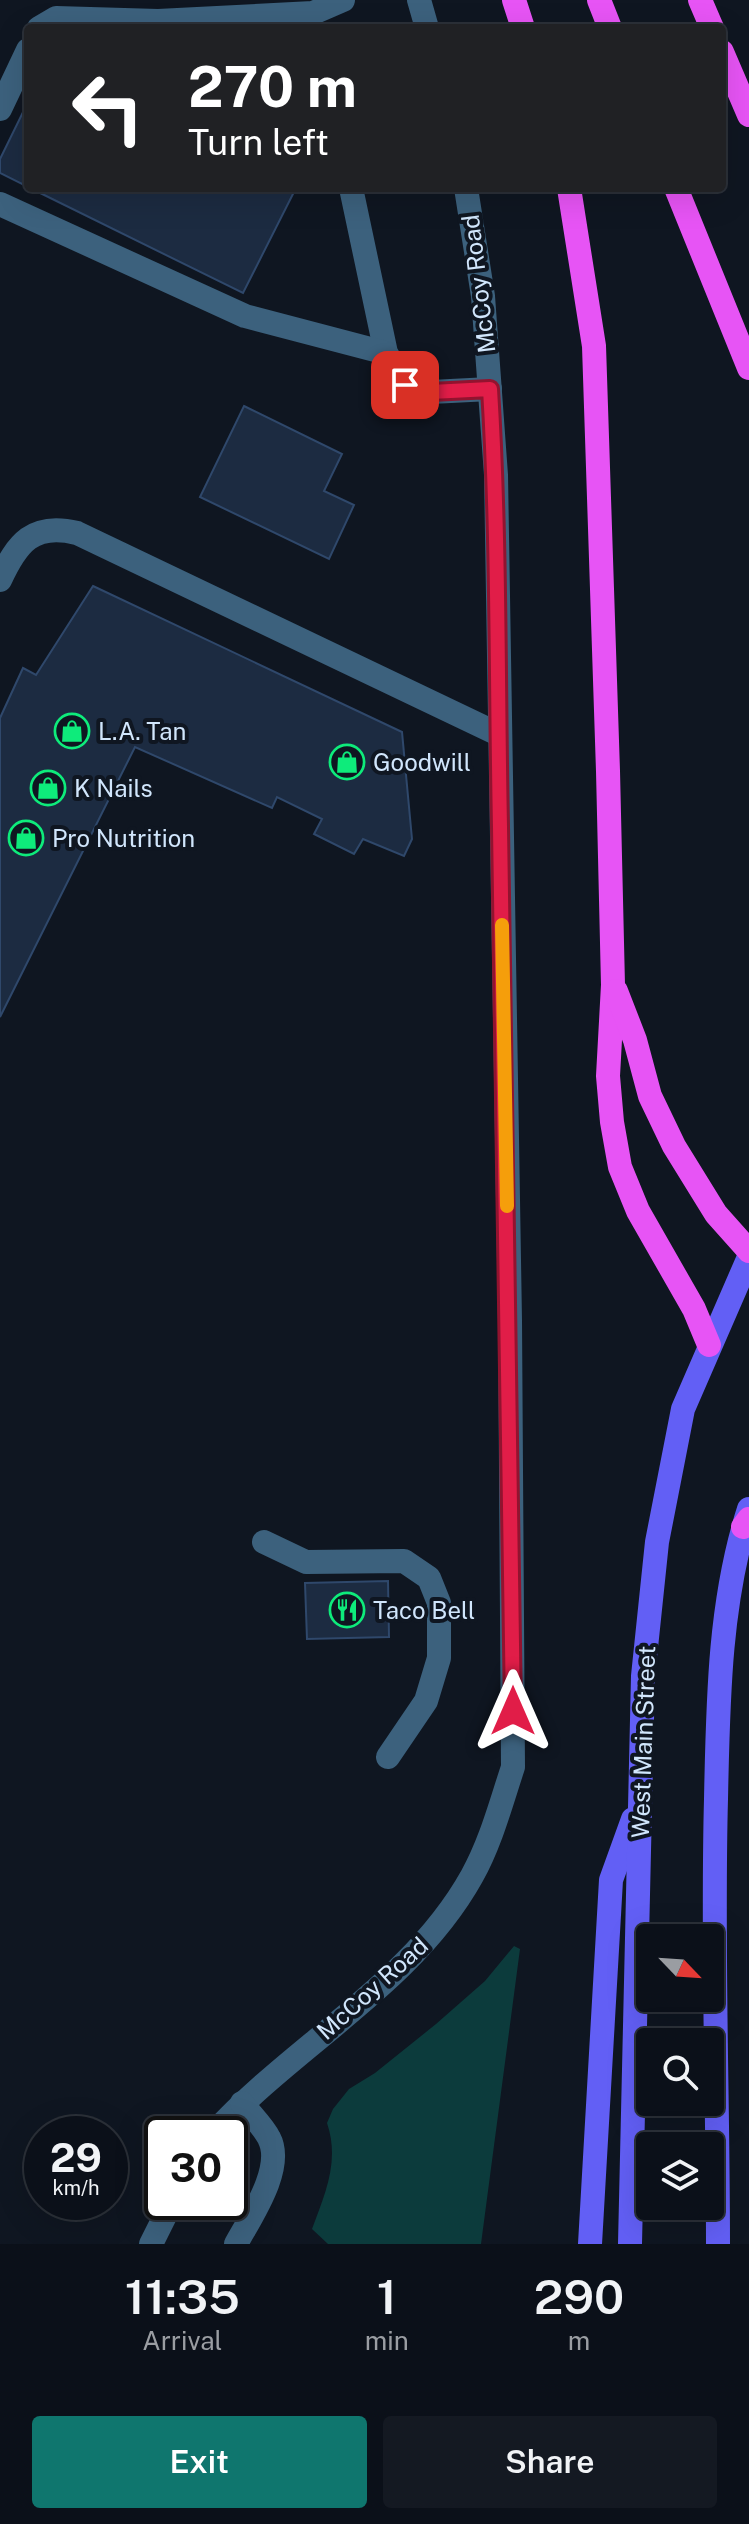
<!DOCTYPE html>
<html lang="en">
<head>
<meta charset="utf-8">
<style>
	:root { --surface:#0b1019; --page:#141922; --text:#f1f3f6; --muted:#9a9da2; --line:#2b3038; --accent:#0f766e }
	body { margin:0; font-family:"Public Sans",sans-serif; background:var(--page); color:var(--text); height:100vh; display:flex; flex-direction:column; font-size:30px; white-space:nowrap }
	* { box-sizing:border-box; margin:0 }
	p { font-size:26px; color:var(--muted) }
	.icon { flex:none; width:44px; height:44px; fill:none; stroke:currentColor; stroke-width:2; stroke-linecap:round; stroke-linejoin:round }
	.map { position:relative; height:2244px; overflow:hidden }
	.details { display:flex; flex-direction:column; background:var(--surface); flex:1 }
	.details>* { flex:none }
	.guide { position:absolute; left:24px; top:24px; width:702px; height:168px; border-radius:8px; box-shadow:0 8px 32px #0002,0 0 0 2px var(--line); background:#202124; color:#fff; overflow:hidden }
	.needle { width:52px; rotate:115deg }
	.tools { position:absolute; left:636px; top:1924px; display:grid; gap:16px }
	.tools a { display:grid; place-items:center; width:88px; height:88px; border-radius:8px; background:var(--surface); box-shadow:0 8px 32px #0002,0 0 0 2px var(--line); font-size:40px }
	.speed { position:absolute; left:24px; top:2116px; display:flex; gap:16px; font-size:40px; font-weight:700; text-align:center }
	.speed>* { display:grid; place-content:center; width:104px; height:104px; border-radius:50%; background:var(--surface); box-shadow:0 8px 32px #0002,0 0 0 2px var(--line); line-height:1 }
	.speed small { font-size:20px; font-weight:400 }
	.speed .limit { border:4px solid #111; border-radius:12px; background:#fff; color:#111 }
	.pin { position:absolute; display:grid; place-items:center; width:68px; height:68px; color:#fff; margin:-34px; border-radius:16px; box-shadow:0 4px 12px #0006 }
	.me { position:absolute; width:88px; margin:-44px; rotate:0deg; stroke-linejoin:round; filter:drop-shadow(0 0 6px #0008) }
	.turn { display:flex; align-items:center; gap:28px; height:168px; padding:0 32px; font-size:36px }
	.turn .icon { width:104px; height:104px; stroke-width:2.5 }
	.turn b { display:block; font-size:56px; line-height:68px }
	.eta { display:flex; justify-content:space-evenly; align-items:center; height:136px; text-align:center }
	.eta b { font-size:48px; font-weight:600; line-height:56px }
	.cta { display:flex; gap:16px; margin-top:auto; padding:16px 32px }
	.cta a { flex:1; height:92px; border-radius:8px; background:var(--accent); color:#fff; font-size:32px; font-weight:600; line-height:92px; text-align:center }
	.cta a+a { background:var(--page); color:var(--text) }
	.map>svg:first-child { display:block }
	.water { fill:#0c3b3c }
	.building { fill:#1c2b41; stroke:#2f486b; stroke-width:2 }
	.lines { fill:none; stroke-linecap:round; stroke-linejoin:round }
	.minor { stroke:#3c617d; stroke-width:24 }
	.major { stroke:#625ff5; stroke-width:24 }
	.highway { stroke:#e754f5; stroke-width:24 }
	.route-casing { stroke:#92132f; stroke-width:20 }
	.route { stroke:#e11d48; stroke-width:14 }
	.slow { stroke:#f59e0b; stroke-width:14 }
	.labels { text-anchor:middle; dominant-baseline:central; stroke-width:8; stroke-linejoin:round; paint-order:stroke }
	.street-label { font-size:24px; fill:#d1e6fc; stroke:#0f1621 }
	.poi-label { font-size:24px; fill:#d1e6fc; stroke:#0f1621; text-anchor:start }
</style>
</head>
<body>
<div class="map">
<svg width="749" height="2244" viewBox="0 0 749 2244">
	<rect width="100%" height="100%" fill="#0f1621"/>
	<path class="water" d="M514,1946L520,1949L481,2244H328L312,2229C325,2194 340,2161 327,2123L333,2109L349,2089L375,2073L436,2024L485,1981Z"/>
	<g class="building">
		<path d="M28,102V187L0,173V159Z"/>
		<path d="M30,188H296L243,293Z"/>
		<path d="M244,406L342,454L324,491L354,505L329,559L200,497Z"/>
		<path d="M93,586L402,732L412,839L404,856L363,839L354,854L314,834L322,819L277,797L272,808L135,747L0,1017V718L23,668L36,675Z"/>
		<path d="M388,1581L389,1637L307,1639L305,1583Z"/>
	</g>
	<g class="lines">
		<g class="minor">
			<path d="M419,0L427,28"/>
			<path d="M39,28L56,18L158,21L313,13L343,0"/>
			<path d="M0,109L28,50"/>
			<path d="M351,188L386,353L405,385L431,392L490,389"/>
			<path d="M0,204L245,316L386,353"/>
			<path d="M0,580C17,543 33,522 77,533L498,734"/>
			<path d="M264,1542L306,1562L404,1561L429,1578L439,1603V1658L426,1701L388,1757"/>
			<path d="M213,2134C295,2044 412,1984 472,1876C491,1842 501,1803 513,1767L510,1320L496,475L483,296L466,188"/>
			<path d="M151,2244L172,2202"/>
			<path d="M236,2244C250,2218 285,2168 269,2138C263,2126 250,2114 242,2103"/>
		</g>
		<g class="major">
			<path d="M590,2244L611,1880L633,1819"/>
			<path d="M630,2244L643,1676L657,1542L683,1409L749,1257"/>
			<path d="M718,2244C718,2096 712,1947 716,1799C718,1703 719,1602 749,1509"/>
		</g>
		<g class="highway">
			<path d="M514,0L523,28"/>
			<path d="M599,0L610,28"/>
			<path d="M700,0L712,28"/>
			<path d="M722,52L749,115"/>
			<path d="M569,188L594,346L608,771L613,985L608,1076L612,1122L620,1167L638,1211L694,1309L709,1345"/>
			<path d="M676,188L749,368"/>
			<path d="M616,991L635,1040L650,1096L674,1146L716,1214L749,1251"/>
			<path d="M743,1527L749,1519"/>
		</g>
	</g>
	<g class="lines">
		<g class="route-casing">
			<path id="route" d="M405,385L431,392L490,389C499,535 497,681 500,827C506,1122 511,1417 513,1711"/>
		</g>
		<use href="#route" class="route"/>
		<path class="slow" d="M502,925L507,1206"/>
	</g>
	<defs>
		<g id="shop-ring" transform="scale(1.8)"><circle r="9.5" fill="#0f1621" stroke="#0eeb7b" stroke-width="1.5"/><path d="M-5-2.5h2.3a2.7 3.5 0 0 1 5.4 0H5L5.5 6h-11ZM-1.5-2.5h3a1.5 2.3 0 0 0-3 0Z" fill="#0eeb7b"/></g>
		<g id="restaurant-ring" transform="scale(1.8)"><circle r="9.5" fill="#0f1621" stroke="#0eeb7b" stroke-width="1.5"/><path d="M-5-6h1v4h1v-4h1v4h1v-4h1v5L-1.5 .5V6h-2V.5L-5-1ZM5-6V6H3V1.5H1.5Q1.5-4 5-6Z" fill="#0eeb7b"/></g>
	</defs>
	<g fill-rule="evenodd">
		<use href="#shop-ring" x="72" y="731"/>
		<use href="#shop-ring" x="347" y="762"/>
		<use href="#shop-ring" x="48" y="788"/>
		<use href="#shop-ring" x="26" y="838"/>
		<use href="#restaurant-ring" x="347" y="1610"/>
	</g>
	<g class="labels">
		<g class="street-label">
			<text transform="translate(478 284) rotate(-97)">McCoy Road</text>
			<text transform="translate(643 1742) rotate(-88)">West Main Street</text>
			<text transform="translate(372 1988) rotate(-42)">McCoy Road</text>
		</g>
		<g class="poi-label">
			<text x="98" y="731">L.A. Tan</text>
			<text x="373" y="762">Goodwill</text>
			<text x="74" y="788">K Nails</text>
			<text x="52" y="838">Pro Nutrition</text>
			<text x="373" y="1610">Taco Bell</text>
		</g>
	</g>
</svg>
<div class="tools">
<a><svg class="needle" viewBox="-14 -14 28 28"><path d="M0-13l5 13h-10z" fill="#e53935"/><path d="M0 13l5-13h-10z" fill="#9a9da2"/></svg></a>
<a><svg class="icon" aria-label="search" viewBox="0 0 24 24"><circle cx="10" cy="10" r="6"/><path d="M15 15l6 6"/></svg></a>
<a><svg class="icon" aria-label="layers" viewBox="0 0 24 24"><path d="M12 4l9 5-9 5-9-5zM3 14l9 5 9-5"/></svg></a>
</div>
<div class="speed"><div>29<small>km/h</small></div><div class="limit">30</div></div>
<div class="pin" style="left:405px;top:385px;background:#d93025"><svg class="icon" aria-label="arrive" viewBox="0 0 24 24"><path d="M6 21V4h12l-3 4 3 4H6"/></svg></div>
<svg class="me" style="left:513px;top:1711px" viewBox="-20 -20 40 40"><path d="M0-17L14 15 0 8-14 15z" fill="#e11d48" stroke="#fff" stroke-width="4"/></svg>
<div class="guide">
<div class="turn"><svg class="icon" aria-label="left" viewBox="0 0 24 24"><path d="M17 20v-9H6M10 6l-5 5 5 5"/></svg><div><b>270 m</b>Turn left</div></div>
</div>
</div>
<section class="details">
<div class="eta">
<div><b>11:35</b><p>Arrival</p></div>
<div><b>1</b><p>min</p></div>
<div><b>290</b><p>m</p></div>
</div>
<div class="cta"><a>Exit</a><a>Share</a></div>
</section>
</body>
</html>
